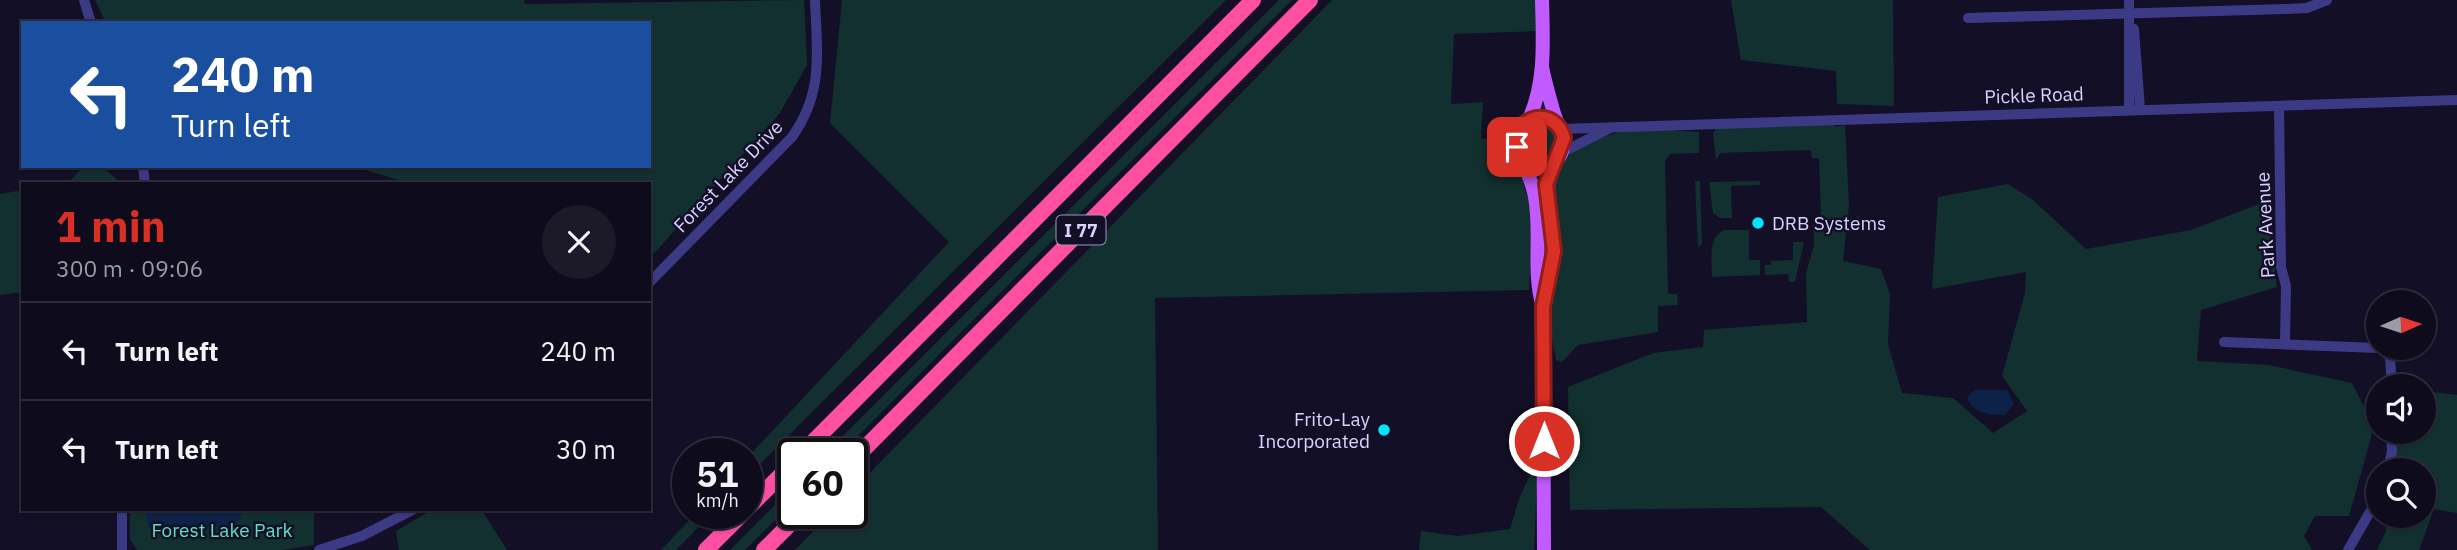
<!DOCTYPE html>
<html lang="en">
<head>
<meta charset="utf-8">
<style>
	:root { --surface:#0e0b1c; --page:#1c1929; --text:#f1f3f6; --muted:#9b9ba3; --line:#2e2b3b; --accent:#d93025 }
	body { margin:0; font-family:"IBM Plex Sans",sans-serif; background:var(--page); color:var(--text); height:100vh; display:flex; flex-direction:column; font-size:26px; white-space:nowrap }
	* { box-sizing:border-box; margin:0 }
	p { font-size:23px; color:var(--muted) }
	.icon { flex:none; width:38px; height:38px; fill:none; stroke:currentColor; stroke-width:2; stroke-linecap:round; stroke-linejoin:round }
	.map { position:relative; flex:1; overflow:hidden }
	.details { position:absolute; left:21px; top:182px; width:630px; height:329px; display:flex; flex-direction:column; background:var(--surface); border-radius:0px; box-shadow:0 2px 5px #0004,0 0 0 2px var(--line) }
	.details>* { flex:none }
	.top-card { position:absolute; left:21px; top:21px; width:630px; height:147px; border-radius:0px; box-shadow:0 2px 5px #0004,0 0 0 2px var(--line); background:#1a4fa0; color:#fff; overflow:hidden }
	.needle { width:46px; rotate:87deg }
	.controls { position:absolute; left:2366px; top:290px; display:grid; gap:14px }
	.controls a { display:grid; place-items:center; width:70px; height:70px; border-radius:50%; background:var(--surface); box-shadow:0 2px 5px #0004,0 0 0 2px var(--line); font-size:35px }
	.speed { position:absolute; left:672px; top:438px; display:flex; gap:14px; font-size:35px; font-weight:700; text-align:center }
	.speed>* { display:grid; place-content:center; width:91px; height:91px; border-radius:50%; background:var(--surface); box-shadow:0 2px 5px #0004,0 0 0 2px var(--line); line-height:1 }
	.speed small { font-size:18px; font-weight:400 }
	.speed .limit { border:4px solid #111; border-radius:10px; background:#fff; color:#111 }
	.pin { position:absolute; display:grid; place-items:center; width:60px; height:60px; color:#fff; margin:-30px; border-radius:14px; box-shadow:0 4px 10px #0006 }
	.me { position:absolute; width:77px; margin:-38px; rotate:0deg; stroke-linejoin:round; filter:drop-shadow(0 0 5px #0008) }
	.turn { display:flex; align-items:center; gap:24px; height:147px; padding:0 35px; font-size:32px }
	.turn .icon { width:91px; height:91px; stroke-width:2.5 }
	.turn b { display:block; font-size:49px; line-height:60px }
	.round { display:grid; place-items:center; flex:none; width:74px; height:74px; border-radius:37px; background:var(--page) }
	.head { display:flex; align-items:center; justify-content:space-between; height:119px; padding:0 35px }
	h1 { font-size:42px; font-weight:800; line-height:52px; color:var(--accent) }
	ul { padding:0; list-style:none }
	li { display:flex; align-items:center; gap:21px; height:98px; padding:0 35px; border-top:2px solid var(--line) }
	li div { flex:1 }
	li b { display:block; font-size:26px }
	li em { font-style:normal }
	.map>svg:first-child { display:block }
	.green { fill:#12302f }
	.water { fill:#0c2248 }
	.lines { fill:none; stroke-linecap:round; stroke-linejoin:round }
	.minor { stroke:#3d3a85; stroke-width:10 }
	.major { stroke:#c25bff; stroke-width:14 }
	.highway { stroke:#ff4fa3; stroke-width:16 }
	.route-casing { stroke:#8d1f18; stroke-width:18 }
	.route { stroke:#d93025; stroke-width:12 }
	.poi-dot { fill:#00e5ff; stroke:#130f26; stroke-width:2.5 }
	.labels { text-anchor:middle; dominant-baseline:central; stroke-width:5; stroke-linejoin:round; paint-order:stroke }
	.shield { fill:#130f26; stroke:#9e99be; stroke-width:2 }
	.shield-label { font-size:18px; font-weight:bold; fill:#d9d4ff }
	.street-label { font-size:19px; fill:#d9d4ff; stroke:#130f26 }
	.poi-label { font-size:19px; fill:#d9d4ff; stroke:#130f26; text-anchor:start }
	.park-label { font-size:19px; fill:#5fe0c0; stroke:#130f26 }
</style>
</head>
<body>
<div class="map">
<svg width="2457" height="550" viewBox="0 0 2457 550">
	<rect width="100%" height="100%" fill="#130f26"/>
	<g class="green">
		<path d="M95,0H524L525,4L804,0L807,65L780,113L649,259V184H412L352,166H649V23H106Z"/>
		<path d="M842,0H1226L747,477V458L949,242L830,123Z"/>
		<path d="M1279,0H1292L841,453H826Z"/>
		<path d="M1332,0H1538V31L1454,34L1451,104L1483,102L1481,139L1510,137C1513,162 1525,181 1530,206C1535,232 1530,263 1529,290L1155,298L1158,550H795L831,513H852V491Z"/>
		<path d="M1731,0H1893L1894,106L1837,104L1836,71L1741,60Z"/>
		<path d="M1829,123L1837,127L1845,125L1849,204L1843,261L1881,269L1890,294L1888,344L1902,393L1953,398L1993,433L2027,411L2002,376L2025,293L2026,272L1932,289L1938,197L2008,184L2033,200L2086,249L2191,230L2267,201L2277,287L2201,310L2197,361L2269,365L2352,383L2374,427L2349,516H2315L2304,536L2312,550H1870L1821,507L1570,510L1568,387L1653,353L1703,347L1704,330L1807,322L1806,273L1814,245L1813,219L1821,217L1819,158H1812L1811,150L1720,153L1716,160L1713,133L1717,127Z"/>
		<circle cx="1542" cy="139" r="14"/>
		<path d="M1637,128L1699,132V153L1670,154L1665,161L1668,294H1677L1678,305L1658,306V332L1578,345L1562,362L1556,360L1550,328L1556,272L1555,174C1569,143 1606,135 1637,128Z"/>
		<path d="M84,166H101L122,184H61L68,183Z"/>
		<path d="M1695,181H1700L1702,243L1698,248Z"/>
		<path d="M1760,181V185L1731,186L1732,218H1720L1713,213L1709,182Z"/>
		<path d="M23,190V292L0,295V194Z"/>
		<path d="M1725,230H1749V260H1760V275L1712,277C1712,261 1707,236 1725,230Z"/>
		<path d="M1793,242H1804L1795,282H1789L1788,274L1765,275V265H1771V261L1793,260Z"/>
		<path d="M2424,391L2457,395V513L2434,509L2419,550H2377L2386,531L2385,516H2424V471H2394L2398,432H2424Z"/>
		<path d="M1533,469L1537,480L1534,550H1419L1421,531L1458,536L1510,529L1520,496Z"/>
		<path d="M793,487V502L745,550H730Z"/>
		<path d="M130,509H314V545L282,550H137L130,539Z"/>
		<path d="M433,509H481L507,550H399L396,531Z"/>
		<path d="M696,513H712L676,550H661Z"/>
	</g>
	<g class="water">
		<path d="M1974,390H2007L2014,404L2005,415C1990,415 1973,414 1967,398Z"/>
		<path d="M144,509H244L239,520L230,525L171,533L149,527Z"/>
	</g>
	<g class="lines">
		<g class="minor">
			<path d="M84,0L91,23"/>
			<path d="M2129,0V110"/>
			<path d="M1968,18L2285,9L2307,8L2327,0"/>
			<path d="M2134,29L2140,109"/>
			<path d="M2279,106L2281,267L2286,286L2285,342"/>
			<path d="M1561,129L2457,100"/>
			<path d="M1561,153L1610,128"/>
			<path d="M143,166L145,184"/>
			<path d="M649,283L792,137C824,92 817,53 815,0"/>
			<path d="M2224,342L2378,348"/>
			<path d="M2380,348L2390,357L2392,387"/>
			<path d="M2388,471L2392,451L2391,432"/>
			<path d="M122,509V550"/>
			<path d="M319,550L362,536L414,509"/>
			<path d="M2348,550L2378,498"/>
		</g>
		<g class="major">
			<path d="M1529,119C1546,82 1543,40 1542,0"/>
			<path d="M1521,154C1527,161 1535,165 1545,164C1576,158 1558,128 1553,110C1549,96 1545,82 1542,67"/>
			<path d="M1543,306C1548,289 1553,269 1554,251C1556,216 1539,193 1555,159"/>
			<path d="M1544,550L1543,307C1532,272 1542,234 1535,197C1532,177 1519,159 1517,139C1522,118 1541,111 1558,124"/>
		</g>
		<g class="highway">
			<path d="M802,453L1253,0"/>
			<path d="M852,461L1310,0"/>
			<path d="M747,509L793,463"/>
			<path d="M706,550L743,513"/>
			<path d="M764,550L801,513"/>
		</g>
	</g>
	<g class="lines">
		<g class="route-casing">
			<path id="route" d="M1517,147C1514,114 1555,106 1564,138L1546,184L1554,251L1543,307L1544,441"/>
		</g>
		<use href="#route" class="route"/>
	</g>
	<g class="poi-dot">
		<circle cx="1758" cy="223" r="7"/>
		<circle cx="1384" cy="430" r="7"/>
	</g>
	<g class="labels">
		<rect class="shield" x="1056.5" y="215.5" width="49" height="29" rx="5"/>
		<g class="shield-label">
			<text x="1081" y="230">I 77</text>
		</g>
		<g class="street-label">
			<text transform="translate(2034 95) rotate(-2)">Pickle Road</text>
			<text transform="translate(728 176) rotate(-46)">Forest Lake Drive</text>
			<text transform="translate(2265 225) rotate(-93)">Park Avenue</text>
		</g>
		<g class="poi-label">
			<text x="1772" y="223">DRB Systems</text>
			<text x="1370" y="419" text-anchor="end">Frito-Lay<tspan x="1370" dy="22">Incorporated</tspan></text>
		</g>
		<g class="park-label">
			<text x="222" y="530">Forest Lake Park</text>
		</g>
	</g>
</svg>
<div class="controls">
<a><svg class="needle" viewBox="-14 -14 28 28"><path d="M0-13l5 13h-10z" fill="#e53935"/><path d="M0 13l5-13h-10z" fill="#9b9ba3"/></svg></a>
<a><svg class="icon" aria-label="sound" viewBox="0 0 24 24"><path d="M4 9h4l5-4v14l-5-4H4zM17 9q2 3 0 6"/></svg></a>
<a><svg class="icon" aria-label="search" viewBox="0 0 24 24"><circle cx="10" cy="10" r="6"/><path d="M15 15l6 6"/></svg></a>
</div>
<div class="speed"><div>51<small>km/h</small></div><div class="limit">60</div></div>
<div class="pin" style="left:1517px;top:147px;background:#d93025"><svg class="icon" aria-label="arrive" viewBox="0 0 24 24"><path d="M6 21V4h12l-3 4 3 4H6"/></svg></div>
<svg class="me" style="left:1544px;top:441px" viewBox="-20 -20 40 40"><circle r="17" fill="#d93025" stroke="#fff" stroke-width="3"/><path d="M0-11L8 9 0 5-8 9z" fill="#fff"/></svg>
<div class="top-card">
<div class="turn"><svg class="icon" aria-label="left" viewBox="0 0 24 24"><path d="M17 20v-9H6M10 6l-5 5 5 5"/></svg><div><b>240 m</b>Turn left</div></div>
</div>
<section class="details">
<div class="head"><div><h1>1 min</h1><p>300 m · 09:06</p></div><a class="round"><svg class="icon" aria-label="close" viewBox="0 0 24 24"><path d="M6 6l12 12M18 6L6 18"/></svg></a></div>
<ul>
<li><svg class="icon" aria-label="left" viewBox="0 0 24 24"><path d="M17 20v-9H6M10 6l-5 5 5 5"/></svg><div><b>Turn left</b></div><em>240 m</em></li>
<li><svg class="icon" aria-label="left" viewBox="0 0 24 24"><path d="M17 20v-9H6M10 6l-5 5 5 5"/></svg><div><b>Turn left</b></div><em>30 m</em></li>
</ul>
</section>
</div>
</body>
</html>
